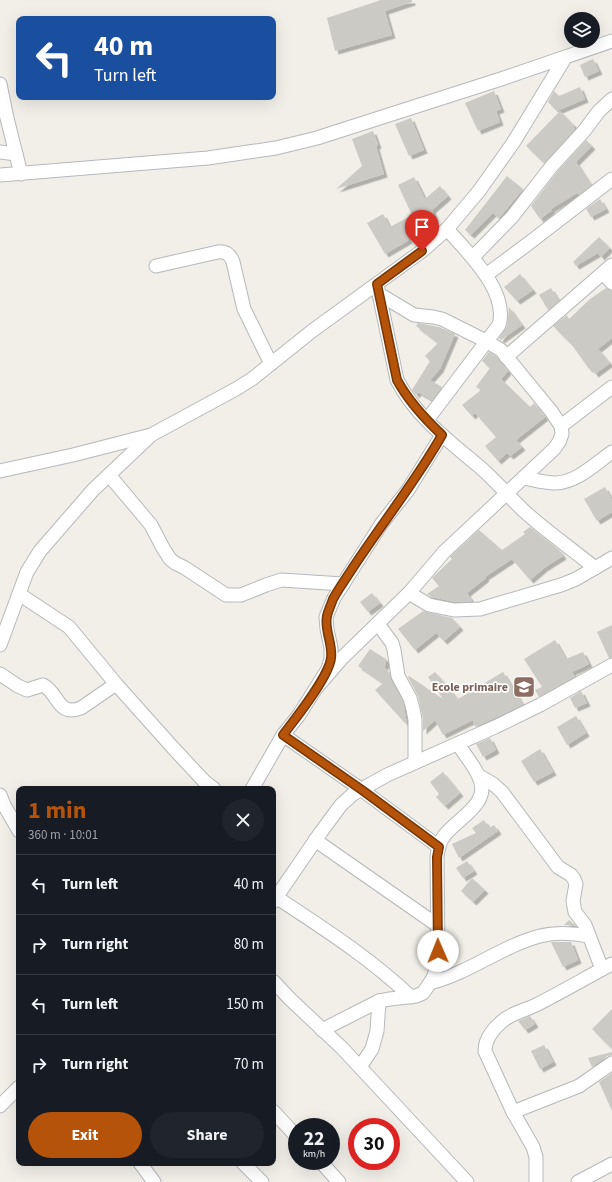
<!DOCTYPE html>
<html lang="en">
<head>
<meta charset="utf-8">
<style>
	:root { --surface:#171b24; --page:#20242c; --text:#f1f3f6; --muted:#9ea1a6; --line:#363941; --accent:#b45309 }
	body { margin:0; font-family:"Source Sans 3",sans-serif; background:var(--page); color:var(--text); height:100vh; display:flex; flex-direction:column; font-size:15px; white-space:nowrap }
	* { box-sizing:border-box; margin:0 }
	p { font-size:13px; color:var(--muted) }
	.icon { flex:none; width:22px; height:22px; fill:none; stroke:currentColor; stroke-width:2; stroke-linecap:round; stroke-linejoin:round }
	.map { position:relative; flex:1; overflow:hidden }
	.drawer { position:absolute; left:16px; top:786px; width:260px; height:380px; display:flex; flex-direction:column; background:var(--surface); border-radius:8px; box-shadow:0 4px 16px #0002 }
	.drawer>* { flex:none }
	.banner { position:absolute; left:16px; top:16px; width:260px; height:84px; border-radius:8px; box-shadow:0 4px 16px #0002; background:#1a4fa0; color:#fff; overflow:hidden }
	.controls { position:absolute; left:564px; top:12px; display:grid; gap:8px }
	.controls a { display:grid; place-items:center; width:36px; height:36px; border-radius:50%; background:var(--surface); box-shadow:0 4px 16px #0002; font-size:20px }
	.speed { position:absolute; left:288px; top:1118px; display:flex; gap:8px; font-size:20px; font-weight:700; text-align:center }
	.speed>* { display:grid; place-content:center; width:52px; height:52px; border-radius:50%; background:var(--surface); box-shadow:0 4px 16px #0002; line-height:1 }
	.speed small { font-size:10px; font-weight:400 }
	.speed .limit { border:6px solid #d22; background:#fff; color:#111 }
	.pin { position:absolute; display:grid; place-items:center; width:34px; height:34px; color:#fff; margin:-41px -17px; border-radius:50% 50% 50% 0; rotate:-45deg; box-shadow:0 0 4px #0007 }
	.pin .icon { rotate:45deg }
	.me { position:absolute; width:44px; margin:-22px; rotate:359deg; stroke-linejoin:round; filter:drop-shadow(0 0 3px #0008) }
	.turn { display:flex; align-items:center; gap:14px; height:84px; padding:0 12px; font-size:18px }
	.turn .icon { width:52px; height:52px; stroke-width:2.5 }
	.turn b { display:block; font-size:28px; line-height:34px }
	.round { display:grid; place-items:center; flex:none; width:42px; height:42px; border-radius:21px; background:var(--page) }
	.headline { display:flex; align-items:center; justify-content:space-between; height:68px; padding:0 12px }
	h1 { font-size:24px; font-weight:700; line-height:30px; color:var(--accent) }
	.cta { display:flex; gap:8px; margin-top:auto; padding:8px 12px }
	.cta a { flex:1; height:46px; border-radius:24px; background:var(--accent); color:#fff; font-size:16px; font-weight:700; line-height:46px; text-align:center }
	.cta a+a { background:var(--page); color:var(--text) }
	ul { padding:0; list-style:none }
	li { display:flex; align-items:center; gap:12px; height:60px; padding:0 12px; border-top:1px solid var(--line) }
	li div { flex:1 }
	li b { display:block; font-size:15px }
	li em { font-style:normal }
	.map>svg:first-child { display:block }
	.building { fill:#cccac5; filter:url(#shadow) }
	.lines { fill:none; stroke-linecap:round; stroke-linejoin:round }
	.minor-casing { stroke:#b5b8bc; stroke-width:15 }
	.minor { stroke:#fff; stroke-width:13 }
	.route-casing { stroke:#753606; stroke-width:10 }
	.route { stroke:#b45309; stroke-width:7 }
	.labels { text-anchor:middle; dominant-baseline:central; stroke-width:3.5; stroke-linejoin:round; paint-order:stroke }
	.education-label { font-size:12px; font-weight:bold; fill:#785e54; stroke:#fff; text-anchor:end }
</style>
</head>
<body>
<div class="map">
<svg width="612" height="1182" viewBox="0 0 612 1182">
	<defs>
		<filter id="shadow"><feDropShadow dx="3.5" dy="3.5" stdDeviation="0" flood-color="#0004"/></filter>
	</defs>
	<rect width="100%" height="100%" fill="#f1efe8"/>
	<g class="building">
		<path d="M381,0H412V2L385,11L392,35L335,51L327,18Z"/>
		<path d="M593,59L599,71L585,77L580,65Z"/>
		<path d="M580,87L585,99L557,111L548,102L554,91L559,96Z"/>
		<path d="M494,91L501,109L496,111L500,122L478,131L465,103Z"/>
		<path d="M560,111L574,125L573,127L575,129L544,163L526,146Z"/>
		<path d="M411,118L424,150L409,156L395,124Z"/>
		<path d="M373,131L378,145L376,146L384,174L336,189L362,166L352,139Z"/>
		<path d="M586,140L592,146L576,162L591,185L579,195L577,193L551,209L552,210L540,219L531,206L557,172Z"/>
		<path d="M507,176L523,189L499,218L493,213L471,235L465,230Z"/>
		<path d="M414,177L425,199L440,186L448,196L432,210L435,218L404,231L409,240L385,254L367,223L383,214L390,227L412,215L398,185Z"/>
		<path d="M600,199L606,209L591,217L586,209Z"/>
		<path d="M599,237L610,248L601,257L598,253L576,266L573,262Z"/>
		<path d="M520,274L533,290L517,301L504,287Z"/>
		<path d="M551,288L559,301L548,310L539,295Z"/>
		<path d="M606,288L612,291V338L598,349L610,363L595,374L591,368L589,369L572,345L553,326L567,315L569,319L590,299Z"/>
		<path d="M509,307L522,325L501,340L499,338L507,326Z"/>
		<path d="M418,323L439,327L455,334L440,369L430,380L442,387L432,400L418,392L416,395L412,390L430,361L425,356L438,343L416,326Z"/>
		<path d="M489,352L496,356L508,371L501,379L530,407L534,403L545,417L516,440L522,447L510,456L507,453L498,461L485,446L496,437L475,413L472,416L462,405L481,390L476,387L490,368L482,361Z"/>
		<path d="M605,487L612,500V512L597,521L584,499Z"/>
		<path d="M530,527L559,550L563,556L544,568L530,580L512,559L485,577L486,578L467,593L472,601L455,602L432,597L427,594L439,586L432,578L452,559L450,557L479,530L502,550L525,534L523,532Z"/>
		<path d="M372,593L380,603L368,612L360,602Z"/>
		<path d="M423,611L452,618L460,627L444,641L436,633L415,650L398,629Z"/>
		<path d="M612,625V657L609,658L597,632Z"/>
		<path d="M555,640L566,659L583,652L589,664L572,672L575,677L539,697L535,690L542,687L524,659Z"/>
		<path d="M370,649L386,659V664L384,667L390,674L391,680L403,701L407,725L375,690L383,683L358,666Z"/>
		<path d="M435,672L458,699L503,672L523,705L475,727L473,720L443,735L435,720L423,731V719L418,696L408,677L409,676L443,699L428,677Z"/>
		<path d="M581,691L587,703L575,708L570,698Z"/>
		<path d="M576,716L586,733L567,745L557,727Z"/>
		<path d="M490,738L496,750L483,757L476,744Z"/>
		<path d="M540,749L553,772L534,782L521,761Z"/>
		<path d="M443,772L460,793L445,806L436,797L439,794L430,782Z"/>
		<path d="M484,820L489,828L494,825L498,831L459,858L452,844L476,833L472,828Z"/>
		<path d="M467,861L474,871L463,878L456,868Z"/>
		<path d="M472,878L485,890L473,902L461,891Z"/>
		<path d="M569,920L575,925L576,926L564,925Z"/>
		<path d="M551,942H571L578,960L563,967Z"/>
		<path d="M612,1009V1049L592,1029Z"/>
		<path d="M530,1016L535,1024L525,1030L518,1021Z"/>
		<path d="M544,1045L553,1062L540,1069L531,1051Z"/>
		<path d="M612,1052V1055L607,1056L592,1067L588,1058Z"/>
		<path d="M612,1073V1111L599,1082Z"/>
	</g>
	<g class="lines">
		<g class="minor-casing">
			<g id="minor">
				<path d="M0,84L7,118L21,174"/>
				<path d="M0,152L16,154"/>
				<path d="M0,175L208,158L276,148L317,138L501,79L612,41"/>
				<path d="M473,257L512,217L551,167L584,131L599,111L612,99"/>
				<path d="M156,266L218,252C226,251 230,254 233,262L244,309L271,364"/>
				<path d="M603,273L612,283"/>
				<path d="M486,275L529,243L612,179"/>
				<path d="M378,289L397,380C416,417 450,442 481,468C496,481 509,497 524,511C546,531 572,549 595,568"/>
				<path d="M506,357L612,265"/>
				<path d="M427,420L499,325C509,291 467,252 447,229"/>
				<path d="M561,426L612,387"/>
				<path d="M0,471L73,455L151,435L236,389L252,379L312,331L422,251L447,229L479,191L513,143L565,58"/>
				<path d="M109,475L151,525L163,548L170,559L175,563L185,568L226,595H241L266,585L281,580L343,584"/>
				<path d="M524,478C534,480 545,483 555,483C576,483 595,464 612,452"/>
				<path d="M409,593L429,605L454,610L480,609L561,585L576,579L612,558"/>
				<path d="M19,594L69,627L116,684L175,750L205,782L214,789"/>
				<path d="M378,624L392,643L394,650L398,676L410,698L413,709L415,720V762"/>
				<path d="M0,645L27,572L40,551L93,490L150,436"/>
				<path d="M0,674L18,686L27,690L43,685C59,693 57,717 81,708L116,684"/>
				<path d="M317,687L342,658L409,593L444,552L554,449L559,442L562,434L561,426L551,411L501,350L486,341L442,319L433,317L414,315L379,294"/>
				<path d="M283,735L362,790L439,847"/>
				<path d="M479,776L493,784L502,792L558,867L571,875L574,879L576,884L573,901L575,912L585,925L602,969"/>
				<path d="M252,789L283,735L299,715L328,669L331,659V648L327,629L326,617L334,598L382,523L408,490L442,435"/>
				<path d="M0,795L4,805L19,831"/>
				<path d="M315,840L437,925"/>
				<path d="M276,897C323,928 370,958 411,997"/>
				<path d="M273,902L321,832L341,805L353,794L387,775L495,727L540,705L612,665"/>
				<path d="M273,981L290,999L342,1048L467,1182"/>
				<path d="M430,983C469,973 502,946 540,936C556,932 573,933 589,936"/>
				<path d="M322,1030L379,1001L390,999L416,996L423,993L430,983L434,976L436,968L438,951L437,857C438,849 439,842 444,836C457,818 494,803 478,775C473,764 464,754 458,744"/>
				<path d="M360,1067L372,1049L377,1031L379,1001"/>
				<path d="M0,1106L19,1087"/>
				<path d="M273,1111L297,1137"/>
				<path d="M513,1112L579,1086L612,1063"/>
				<path d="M320,1161L339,1182"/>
				<path d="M140,1163L154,1182"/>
				<path d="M243,1163L262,1182"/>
				<path d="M536,1182V1157L533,1147L513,1112L485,1051C485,1037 495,1027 505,1019C515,1012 526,1010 536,1005C562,992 587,977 612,964"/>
				<path d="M578,1182L612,1164"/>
			</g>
		</g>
		<use href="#minor" class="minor"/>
	</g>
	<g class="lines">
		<g class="route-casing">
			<path id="route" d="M422,251L377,284L397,380C409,402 425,419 442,435C416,481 383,522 354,566C347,577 339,588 333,599C331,605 328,611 327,616C324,630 333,644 331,658C329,677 295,719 283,735L362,790L439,847L437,857L438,951"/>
		</g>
		<use href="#route" class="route"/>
	</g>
	<defs>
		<g id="school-square" transform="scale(1.15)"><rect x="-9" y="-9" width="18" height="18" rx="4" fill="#8d6e63" stroke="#fff"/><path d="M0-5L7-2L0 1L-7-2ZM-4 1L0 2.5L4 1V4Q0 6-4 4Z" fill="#fff"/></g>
	</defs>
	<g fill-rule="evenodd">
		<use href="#school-square" x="524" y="687"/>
	</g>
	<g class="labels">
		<g class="education-label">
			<text x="508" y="687">Ecole primaire</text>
		</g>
	</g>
</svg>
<div class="controls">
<a><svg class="icon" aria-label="layers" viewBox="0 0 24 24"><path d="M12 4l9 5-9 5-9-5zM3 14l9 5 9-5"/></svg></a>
</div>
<div class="speed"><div>22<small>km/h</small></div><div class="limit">30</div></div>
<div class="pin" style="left:422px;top:251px;background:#d93025"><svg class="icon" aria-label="arrive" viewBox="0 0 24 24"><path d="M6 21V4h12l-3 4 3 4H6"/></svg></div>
<svg class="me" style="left:438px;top:951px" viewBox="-20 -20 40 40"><circle r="19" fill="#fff"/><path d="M0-13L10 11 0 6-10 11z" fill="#b45309"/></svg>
<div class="banner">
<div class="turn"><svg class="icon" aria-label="left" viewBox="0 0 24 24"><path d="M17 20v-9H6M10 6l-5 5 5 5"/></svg><div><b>40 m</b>Turn left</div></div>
</div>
<section class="drawer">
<div class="headline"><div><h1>1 min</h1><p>360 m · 10:01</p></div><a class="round"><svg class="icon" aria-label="close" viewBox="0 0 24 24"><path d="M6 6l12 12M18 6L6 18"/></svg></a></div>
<ul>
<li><svg class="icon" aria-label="left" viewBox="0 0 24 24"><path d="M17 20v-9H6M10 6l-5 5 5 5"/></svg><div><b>Turn left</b></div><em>40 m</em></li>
<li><svg class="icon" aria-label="right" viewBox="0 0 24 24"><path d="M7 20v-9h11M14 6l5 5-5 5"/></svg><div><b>Turn right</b></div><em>80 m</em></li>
<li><svg class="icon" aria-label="left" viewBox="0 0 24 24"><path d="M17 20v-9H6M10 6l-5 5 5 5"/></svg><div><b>Turn left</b></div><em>150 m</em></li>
<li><svg class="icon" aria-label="right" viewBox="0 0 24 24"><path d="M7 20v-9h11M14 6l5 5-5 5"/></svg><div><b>Turn right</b></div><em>70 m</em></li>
</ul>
<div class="cta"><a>Exit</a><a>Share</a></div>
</section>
</div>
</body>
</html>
